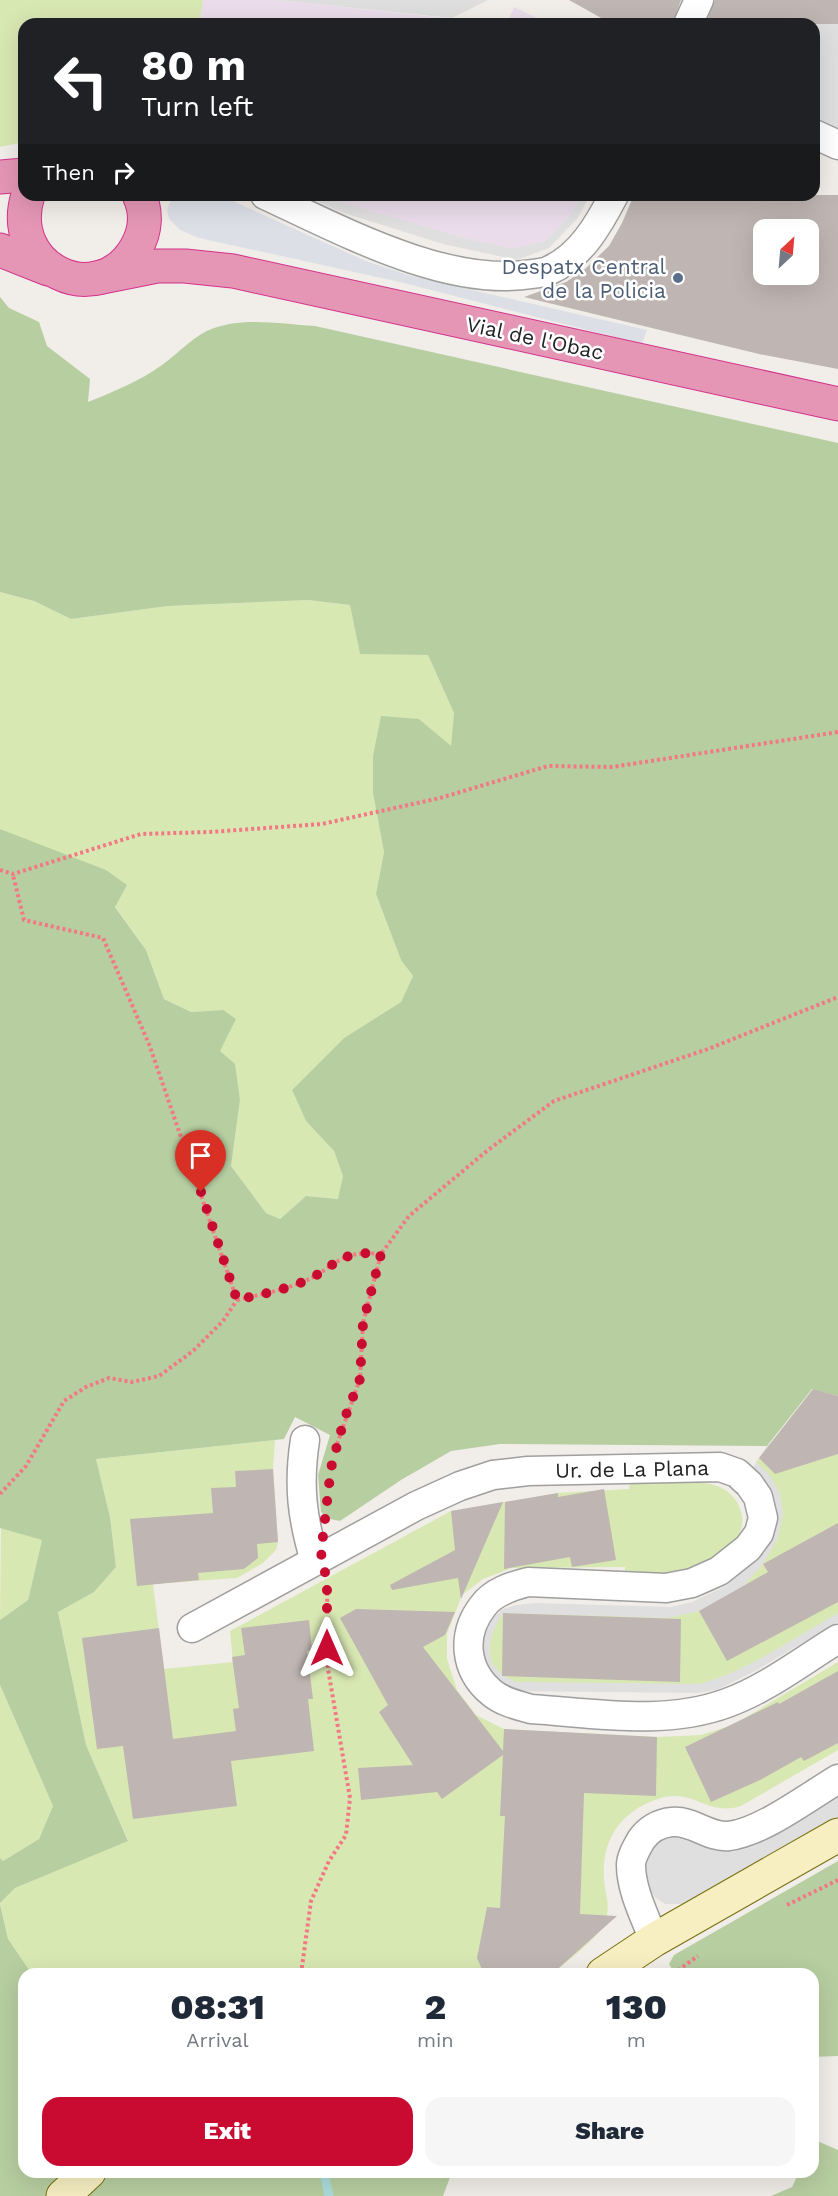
<!DOCTYPE html>
<html lang="en">
<head>
<meta charset="utf-8">
<style>
	:root { --surface:#fff; --page:#f6f6f7; --text:#1f2937; --muted:#747a83; --accent:#c90b31 }
	body { margin:0; font-family:"Work Sans",sans-serif; background:var(--page); color:var(--text); height:100vh; display:flex; flex-direction:column; font-size:22px; white-space:nowrap }
	* { box-sizing:border-box; margin:0 }
	p { font-size:20px; color:var(--muted) }
	.icon { flex:none; width:33px; height:33px; fill:none; stroke:currentColor; stroke-width:2; stroke-linecap:round; stroke-linejoin:round }
	.map { position:relative; flex:1; overflow:hidden }
	.panel { position:absolute; left:18px; top:1968px; width:801px; height:210px; display:flex; flex-direction:column; background:var(--surface); border-radius:18px; box-shadow:0 6px 24px #0002 }
	.panel>* { flex:none }
	.banner { position:absolute; left:18px; top:18px; width:802px; height:183px; border-radius:18px; box-shadow:0 6px 24px #0002; background:#202124; color:#fff; overflow:hidden }
	.needle { width:39px; rotate:26deg }
	.controls { position:absolute; left:753px; top:219px; display:grid; gap:12px }
	.controls a { display:grid; place-items:center; width:66px; height:66px; border-radius:12px; background:var(--surface); box-shadow:0 6px 24px #0002; font-size:30px }
	.pin { position:absolute; display:grid; place-items:center; width:51px; height:51px; color:#fff; margin:-62px -26px; border-radius:50% 50% 50% 0; rotate:-45deg; box-shadow:0 0 6px #0007 }
	.pin .icon { rotate:45deg }
	.me { position:absolute; width:66px; margin:-33px; rotate:0deg; stroke-linejoin:round; filter:drop-shadow(0 0 4px #0008) }
	.turn { display:flex; align-items:center; gap:21px; height:126px; padding:0 24px; font-size:27px }
	.turn .icon { width:78px; height:78px; stroke-width:2.5 }
	.turn b { display:block; font-size:42px; line-height:51px }
	.then { display:flex; align-items:center; height:57px; padding:0 24px; background:#0003; gap:12px; font-size:22px }
	.eta { display:flex; justify-content:space-evenly; align-items:center; height:102px; text-align:center }
	.eta b { font-size:36px; font-weight:800; line-height:42px }
	.cta { display:flex; gap:12px; margin-top:auto; padding:12px 24px }
	.cta a { flex:1; height:69px; border-radius:18px; background:var(--accent); color:#fff; font-size:24px; font-weight:800; line-height:69px; text-align:center }
	.cta a+a { background:var(--page); color:var(--text) }
	.map>svg:first-child { display:block }
	.residential { fill:#e0dfdf }
	.industrial { fill:#eadcea }
	.grass { fill:#d8e8b3 }
	.forest { fill:#b7cea0 }
	.parking { fill:#dedede }
	.plaza { fill:#dddfe7 }
	.lines { fill:none; stroke-linecap:round; stroke-linejoin:round }
	.stream { stroke:#acdbdc; stroke-width:9 }
	.building { fill:#bfb5b2; fill-rule:evenodd }
	.street-casing { stroke:#9f9f9f; stroke-width:31 }
	.secondary-casing { stroke:#776d0b; stroke-width:35 }
	.highway-casing { stroke:#d3338a; stroke-width:35 }
	.path { stroke:#f37884; stroke-width:4; stroke-dasharray:3 3; stroke-linecap:butt }
	.street { stroke:#fff; stroke-width:28 }
	.secondary { stroke:#f7efc2; stroke-width:33 }
	.highway { stroke:#e496b4; stroke-width:33 }
	.route { stroke:#c90b31; stroke-width:10; stroke-dasharray:0 18 }
	.service-dot { fill:#5c6f8a; stroke:#fff; stroke-width:2 }
	.labels { text-anchor:middle; dominant-baseline:central; stroke-width:5; stroke-linejoin:round; paint-order:stroke }
	.service-label { font-size:21px; fill:#4e5e75; stroke:#fff; text-anchor:end }
	.street-label { font-size:21px; fill:#222; stroke:#fff }
</style>
</head>
<body>
<div class="map">
<svg width="838" height="2196" viewBox="0 0 838 2196">
	<rect width="100%" height="100%" fill="#f1ede9"/>
	<g class="residential">
		<path d="M715,0H838V132L815,122L814,24H704Z"/>
		<path d="M304,195H590L577,219L549,248L517,260L443,244L344,213Z"/>
		<path d="M838,1396V1622L755,1671L719,1689L699,1693L511,1691L495,1681L486,1668L481,1651L484,1635L491,1620L503,1609L516,1605L536,1603L671,1607L692,1602L726,1586L749,1567L766,1546L752,1469L767,1446Z"/>
		<path d="M838,1794V1818L683,1904H665L655,1897L645,1882L646,1855L661,1837L671,1835L716,1851L733,1852L755,1846Z"/>
	</g>
	<g class="industrial">
		<path d="M203,0H278L501,24H199Z"/>
		<path d="M514,7L550,24H507Z"/>
		<path d="M329,195H581L572,213L544,242L513,249L467,239L351,205Z"/>
	</g>
	<g class="grass">
		<path d="M0,0H203L199,24H24V142L0,147Z"/>
		<path d="M0,592L34,601L71,619L168,606L308,600L350,605L360,653L428,655L454,713L451,747L419,719L373,793L384,852L376,894L401,960L413,976L401,1002L344,1038L292,1090L306,1121L334,1151L343,1176L339,1199L306,1196L280,1219L266,1213L231,1166L240,1100L220,1051L223,1010L191,1012L164,999L146,950L115,906L127,885L0,829Z"/>
		<path d="M813,1389L838,1396V1613C794,1638 749,1670 700,1684L517,1682C480,1668 486,1641 503,1613L668,1618L699,1611L742,1588L763,1564L778,1538L783,1513L780,1493L769,1474L756,1462Z"/>
		<path d="M275,1440L273,1469L278,1542L276,1550L263,1563L237,1578L153,1584L164,1669L233,1662L230,1631L451,1511L558,1493L629,1489L630,1484C655,1483 693,1478 717,1486C739,1494 751,1521 735,1541C727,1551 701,1568 689,1572C669,1579 646,1575 625,1574V1567L512,1568L483,1579L462,1595L447,1634V1659L457,1690L476,1715L504,1729L657,1737L701,1735L733,1725L838,1662V1750L741,1806C706,1817 693,1787 658,1799C621,1811 601,1840 604,1879C605,1898 612,1904 604,1924C599,1937 564,1964 552,1974H32L8,1939L0,1903L15,1888L128,1840L86,1745L58,1611L94,1592L116,1567L110,1517L96,1459Z"/>
		<path d="M1,1527L42,1540L28,1600L0,1620Z"/>
		<path d="M0,1685L53,1806L39,1839L3,1861L0,1858Z"/>
	</g>
	<g class="forest">
		<path d="M0,297L9,308L39,322L47,346L90,379L88,402C113,392 140,381 162,365C179,353 194,335 214,328C246,317 282,324 315,326L838,443V1396L812,1389L767,1446L500,1444L451,1451L401,1480L340,1521L330,1519L321,1512L318,1475L330,1435L295,1417L284,1439L96,1459L110,1517L116,1567L94,1592L58,1612L86,1745L128,1841L15,1888L0,1903V1858L3,1861L39,1839L53,1806L0,1685V1620L28,1600L42,1540L0,1528V829L106,870L127,885L115,907L146,950L164,999L191,1012L223,1010L236,1019L220,1051L235,1064L240,1100L231,1166L266,1213L280,1219L306,1196L338,1199L343,1176L334,1151L306,1121L292,1090L344,1038L401,1002L413,976L401,960L376,894L384,852L373,793V756L381,716L419,719L451,746L454,713L428,655L360,654L350,605L308,600L168,606L71,619L34,601L0,592Z"/>
		<path d="M838,1861V2056L813,2057V1974H675L669,1964L674,1955Z"/>
		<path d="M0,1904L8,1939L32,1974H24V2172H452L443,2196H0Z"/>
		<path d="M815,2140L838,2150V2196H771L792,2187L799,2172H813Z"/>
	</g>
	<path class="parking" d="M278,0H488L452,18Z"/>
	<path class="plaza" d="M173,195H219L366,261L411,276L647,330L642,344L400,282L199,238L180,230L169,219L167,210Z"/>
	<g class="lines">
		<path class="stream" d="M324,2172L329,2196"/>
	</g>
	<g class="building">
		<path d="M569,0H681L672,24H612Z"/>
		<path d="M715,0H838V24H706Z"/>
		<path d="M634,195H838V369L759,354L524,297L566,282L585,269L609,246L622,223ZM764,230H808V274H764Z"/>
		<path d="M813,1389L838,1396V1454L775,1474L759,1458Z"/>
		<path d="M273,1469L278,1542L257,1544L258,1558L244,1569L198,1573L199,1580L137,1586L130,1519L213,1513L211,1488L236,1487L235,1471Z"/>
		<path d="M604,1489L616,1560L572,1567L570,1557L504,1569L505,1502L558,1493V1497Z"/>
		<path d="M503,1502L461,1599L458,1578L392,1590L390,1585L455,1550L451,1511Z"/>
		<path d="M838,1523V1602L727,1661L699,1611L768,1572L763,1564Z"/>
		<path d="M356,1609L455,1612L445,1635L423,1647L503,1751L504,1729L657,1737L656,1796L584,1793L580,1914L617,1916L552,1974H484L477,1958L487,1907L500,1908L505,1816H500L503,1755L442,1799L437,1792L361,1800L358,1768L413,1765L379,1712L388,1705L340,1618Z"/>
		<path d="M503,1613L681,1619L680,1682L502,1676Z"/>
		<path d="M309,1620L312,1650L307,1651L313,1699H308L314,1751L231,1761L237,1806L133,1819L123,1746L97,1749L82,1638L159,1628L173,1739L236,1731L233,1709L239,1708L232,1657L245,1655L241,1628Z"/>
		<path d="M838,1671V1743L804,1761L801,1757L760,1780L711,1802L685,1747L778,1702L779,1704Z"/>
	</g>
	<g class="lines">
		<g class="street-casing">
			<g id="street">
				<path d="M688,24L699,0"/>
				<path d="M814,134L838,145"/>
				<path d="M265,195C341,230 447,288 532,274C538,273 545,273 550,270C581,256 599,224 614,195"/>
				<path d="M305,1440C298,1485 302,1518 315,1561"/>
				<path d="M192,1628L416,1506L460,1486L493,1475L528,1471L720,1467L737,1473L749,1484L758,1497L763,1518L759,1533L748,1548L719,1571L692,1583L666,1588L528,1582C512,1586 493,1592 483,1606C461,1634 464,1670 492,1693C503,1702 517,1705 531,1709C594,1713 665,1726 727,1703C766,1689 802,1661 838,1639"/>
				<path d="M654,1940C645,1917 631,1890 631,1865C631,1857 637,1847 641,1840C648,1830 659,1823 672,1822C693,1820 708,1838 729,1836C762,1832 808,1797 838,1779"/>
			</g>
		</g>
		<g class="secondary-casing">
			<g id="secondary">
				<path d="M603,1974L654,1940L838,1835"/>
				<path d="M63,2196L89,2172"/>
			</g>
		</g>
		<g class="highway-casing">
			<g id="highway">
				<path d="M0,177L24,175"/>
				<path d="M28,195C5,268 98,313 136,248C146,231 147,212 139,195"/>
				<path d="M0,250L48,269"/>
				<path d="M97,278L157,266H185L233,271L838,404"/>
			</g>
		</g>
		<g class="path">
			<path d="M0,870L13,874L141,834L210,832L322,824L440,798L548,766L612,767L838,732"/>
			<path d="M237,1300C258,1295 280,1291 300,1283C335,1270 336,1249 381,1254"/>
			<path d="M337,1444L360,1379L363,1323L381,1254L409,1216L488,1150L554,1101L708,1049L838,997"/>
			<path d="M0,1494L26,1466L64,1401L86,1387L109,1378L132,1382L159,1376L193,1351L223,1321L237,1300L149,1044L103,938L24,920L13,875"/>
			<path d="M787,1905L838,1880"/>
			<path d="M301,1974L311,1901L329,1861L346,1835L350,1798L328,1669L327,1587"/>
			<path d="M673,1974L698,1956"/>
		</g>
		<use href="#street" class="street"/>
		<use href="#secondary" class="secondary"/>
		<use href="#highway" class="highway"/>
	</g>
	<g class="lines">
		<path class="route" d="M201,1192L237,1300C258,1295 280,1291 300,1283C335,1270 336,1249 381,1254L363,1323L360,1379L344,1420L331,1468L321,1553L327,1582V1648"/>
	</g>
	<circle class="service-dot" cx="678" cy="278" r="6"/>
	<g class="labels">
		<g class="service-label">
			<text x="666" y="266">Despatx Central<tspan x="666" dy="24">de la Policia</tspan></text>
		</g>
		<g class="street-label">
			<text transform="translate(535 338) rotate(12)">Vial de l'Obac</text>
			<text transform="translate(632 1469) rotate(-1)">Ur. de La Plana</text>
		</g>
	</g>
</svg>
<div class="controls">
<a><svg class="needle" viewBox="-14 -14 28 28"><path d="M0-13l5 13h-10z" fill="#e53935"/><path d="M0 13l5-13h-10z" fill="#747a83"/></svg></a>
</div>
<div class="pin" style="left:201px;top:1192px;background:#d93025"><svg class="icon" aria-label="arrive" viewBox="0 0 24 24"><path d="M6 21V4h12l-3 4 3 4H6"/></svg></div>
<svg class="me" style="left:327px;top:1648px" viewBox="-20 -20 40 40"><path d="M0-17L14 15 0 8-14 15z" fill="#c90b31" stroke="#fff" stroke-width="4"/></svg>
<div class="banner">
<div class="turn"><svg class="icon" aria-label="left" viewBox="0 0 24 24"><path d="M17 20v-9H6M10 6l-5 5 5 5"/></svg><div><b>80 m</b>Turn left</div></div>
<div class="then">Then<svg class="icon" aria-label="right" viewBox="0 0 24 24"><path d="M7 20v-9h11M14 6l5 5-5 5"/></svg></div>
</div>
<section class="panel">
<div class="eta">
<div><b>08:31</b><p>Arrival</p></div>
<div><b>2</b><p>min</p></div>
<div><b>130</b><p>m</p></div>
</div>
<div class="cta"><a>Exit</a><a>Share</a></div>
</section>
</div>
</body>
</html>
